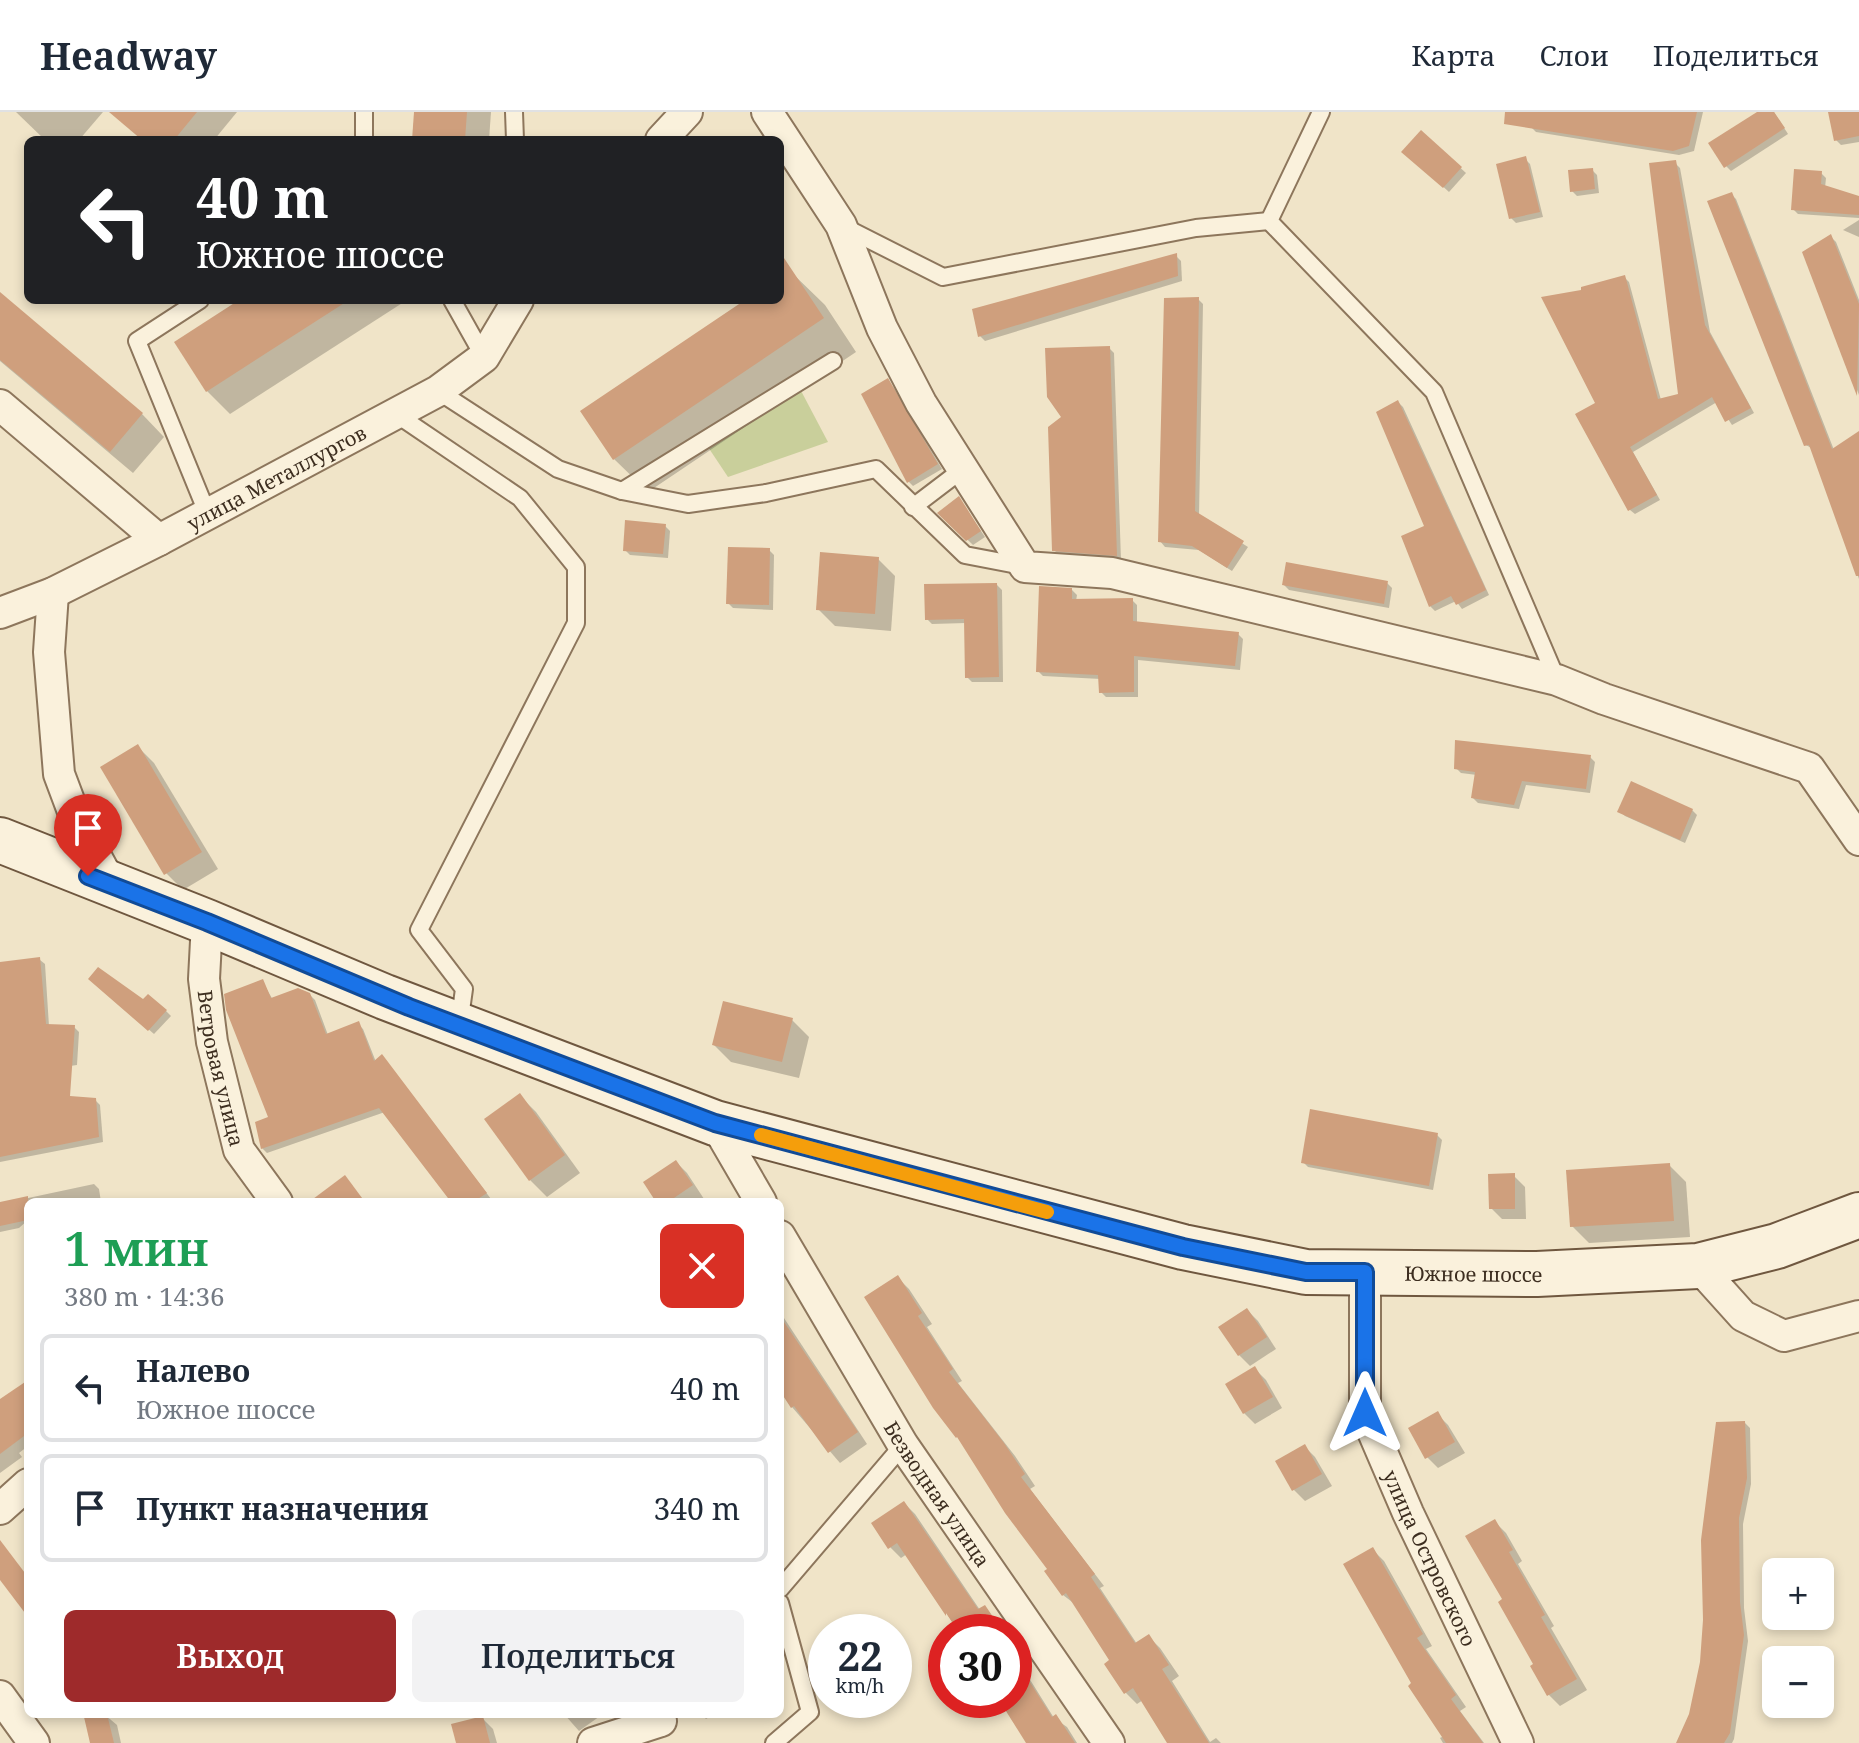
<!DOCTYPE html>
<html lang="ru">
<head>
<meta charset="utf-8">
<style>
	:root { --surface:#fff; --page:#f2f2f3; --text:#1f2937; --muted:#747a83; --line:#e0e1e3; --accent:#9e2a2b }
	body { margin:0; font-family:"Noto Serif",serif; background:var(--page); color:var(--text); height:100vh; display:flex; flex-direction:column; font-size:30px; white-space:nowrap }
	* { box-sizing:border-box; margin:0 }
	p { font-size:26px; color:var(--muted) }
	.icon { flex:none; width:44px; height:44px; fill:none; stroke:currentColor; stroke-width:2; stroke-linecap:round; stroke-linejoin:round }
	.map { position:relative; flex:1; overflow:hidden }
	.side { position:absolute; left:24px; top:1086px; width:760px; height:520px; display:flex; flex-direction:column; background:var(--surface); border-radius:12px; box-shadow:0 4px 12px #0003 }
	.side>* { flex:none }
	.guide { position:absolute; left:24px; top:24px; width:760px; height:168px; border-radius:12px; box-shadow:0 4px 12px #0003; background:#202124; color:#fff; overflow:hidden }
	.controls { position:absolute; left:1762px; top:1446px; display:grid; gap:16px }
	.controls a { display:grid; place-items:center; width:72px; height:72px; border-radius:12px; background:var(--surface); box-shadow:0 4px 12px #0003; font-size:40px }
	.speed { position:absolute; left:808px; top:1502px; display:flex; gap:16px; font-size:40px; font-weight:700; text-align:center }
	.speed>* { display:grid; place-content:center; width:104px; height:104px; border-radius:50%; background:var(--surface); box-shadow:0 4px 12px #0003; line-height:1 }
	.speed small { font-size:20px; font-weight:400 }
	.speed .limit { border:12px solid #d22; background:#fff; color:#111 }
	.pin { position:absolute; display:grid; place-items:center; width:68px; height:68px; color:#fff; margin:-82px -34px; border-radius:50% 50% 50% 0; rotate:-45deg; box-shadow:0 0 8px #0007 }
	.pin .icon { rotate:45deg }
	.me { position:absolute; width:88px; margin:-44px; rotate:0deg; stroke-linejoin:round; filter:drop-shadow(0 0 6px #0008) }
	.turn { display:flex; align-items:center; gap:28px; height:168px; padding:0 40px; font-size:36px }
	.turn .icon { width:104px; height:104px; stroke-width:2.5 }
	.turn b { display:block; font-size:56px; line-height:68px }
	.round { display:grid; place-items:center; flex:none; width:84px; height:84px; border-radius:12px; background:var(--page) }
	.overview { display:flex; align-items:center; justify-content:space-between; height:136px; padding:0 40px }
	h1 { font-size:48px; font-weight:600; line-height:60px; color:#1e9e55 }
	.primary-button { display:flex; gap:16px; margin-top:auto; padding:16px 40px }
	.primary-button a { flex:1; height:92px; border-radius:12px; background:var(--accent); color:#fff; font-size:32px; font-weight:600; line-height:92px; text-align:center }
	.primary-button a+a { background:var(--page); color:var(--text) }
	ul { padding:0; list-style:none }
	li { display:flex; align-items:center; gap:24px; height:108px; margin:0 16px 12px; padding:0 24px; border:4px solid var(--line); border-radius:12px }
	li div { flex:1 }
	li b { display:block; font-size:30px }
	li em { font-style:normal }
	header { display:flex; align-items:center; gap:48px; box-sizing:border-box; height:112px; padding:0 40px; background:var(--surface); border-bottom:2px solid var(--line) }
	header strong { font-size:38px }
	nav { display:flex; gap:44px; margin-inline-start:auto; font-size:28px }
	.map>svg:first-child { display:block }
	.green { fill:#c9cf9b }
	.shadow { fill:#0003 }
	.building { fill:#cf9f7d }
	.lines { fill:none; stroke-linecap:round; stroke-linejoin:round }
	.lane-casing { stroke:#8d765c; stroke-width:20 }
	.street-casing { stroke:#8d765c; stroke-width:34 }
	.secondary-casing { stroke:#6f573f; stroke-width:48 }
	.lane { stroke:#faf1dc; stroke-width:16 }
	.street { stroke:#faf1dc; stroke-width:30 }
	.secondary { stroke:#faf1dc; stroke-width:44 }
	.route-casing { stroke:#114b97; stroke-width:20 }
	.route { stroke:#1a73e8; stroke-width:14 }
	.slow { stroke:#f59e0b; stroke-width:14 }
	.labels { text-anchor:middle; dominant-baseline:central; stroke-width:7; stroke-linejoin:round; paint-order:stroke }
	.street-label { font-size:20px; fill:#3d2e20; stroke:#f7eed8 }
</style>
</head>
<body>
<header>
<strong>Headway</strong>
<nav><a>Карта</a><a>Слои</a><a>Поделиться</a></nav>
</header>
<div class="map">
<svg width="1859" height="1631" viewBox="0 0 1859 1631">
	<rect width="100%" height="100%" fill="#f0e4c8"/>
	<path class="green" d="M799,275L828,330L728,365L706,332Z"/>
	<g class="shadow">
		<path d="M16,0H103L79,28H45Z"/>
		<path d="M135,0H237L214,28H142Z"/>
		<path d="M416,0H491L489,28H414Z"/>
		<path d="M1532,0H1703L1694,39L1679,43L1536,20L1531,15Z"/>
		<path d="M1760,0H1774L1788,22L1731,59L1726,54Z"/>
		<path d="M1830,0H1859V30L1841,33L1836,28Z"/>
		<path d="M1421,20L1466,61L1449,80L1404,39Z"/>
		<path d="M1525,47L1530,52L1543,105L1516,111L1511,106Z"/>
		<path d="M1675,51L1680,56L1710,220L1754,301L1732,313L1717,290L1633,340L1660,388L1635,402L1630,398L1598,292L1583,180L1624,165L1629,170L1661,288L1681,284Z"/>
		<path d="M1592,58L1597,63L1599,81L1577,84L1572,79Z"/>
		<path d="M1821,61L1826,66L1825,76L1859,86V106L1798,102L1793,97Z"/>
		<path d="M1731,82L1736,87L1834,338L1859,321V467L1813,337L1806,333Z"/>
		<path d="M1859,108V125L1843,118Z"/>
		<path d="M1831,125L1836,130L1859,188V283L1804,141Z"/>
		<path d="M1176,144L1181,149L1182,169L985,229L980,224Z"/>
		<path d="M791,160L825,193L856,240L648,380L614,347L749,188H780V167Z"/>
		<path d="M0,182L142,302L164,325L133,361L0,249Z"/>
		<path d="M1198,187L1203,192L1199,404L1248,435L1232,459L1199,438L1165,435L1160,429Z"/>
		<path d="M243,188H407L230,302L207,279Z"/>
		<path d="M1109,236L1114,241L1121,448L1059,443L1054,438L1063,305Z"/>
		<path d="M893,274L942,357L913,374L909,370Z"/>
		<path d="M1398,290L1403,295L1489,483L1462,497L1456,489L1435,499L1430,494L1427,415Z"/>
		<path d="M963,392L985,425L973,433L940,401Z"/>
		<path d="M665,414L670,419L668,446L630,443L625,438Z"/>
		<path d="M769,438L774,443L773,498L733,496L728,491Z"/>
		<path d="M878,447L895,464L891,519L835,514L818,497Z"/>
		<path d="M1387,471L1392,476L1389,496L1289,478L1284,473Z"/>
		<path d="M997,473L1002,478L1003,570H972L967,565L966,511L932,512L927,507Z"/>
		<path d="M1072,478L1077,483L1076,489L1132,488L1137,493V511L1238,522L1243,527L1240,558L1138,548V585H1106L1101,580V567L1043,564L1038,559Z"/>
		<path d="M137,634L154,651L218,757L183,778L166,761Z"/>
		<path d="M1590,645L1595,650L1590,681L1526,673L1519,697L1478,691L1473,686L1477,663L1461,661L1456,656Z"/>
		<path d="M1692,698L1697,703L1685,731L1625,704L1620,699Z"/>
		<path d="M40,848L45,852L49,914L74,915L79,920L77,953L0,964V852Z"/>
		<path d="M91,867L166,899L171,904L154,922Z"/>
		<path d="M262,869L273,888L309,882L315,888L328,923L358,912L363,917L376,950H387L491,1087L485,1090H454L385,1000L267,1041L262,1036L271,1006Z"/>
		<path d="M792,908L809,925L799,966L731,950L714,933Z"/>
		<path d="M519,983L536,1000L580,1061L547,1085L530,1068Z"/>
		<path d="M95,988L100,993L103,1030L0,1050V998Z"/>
		<path d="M1437,1023L1442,1028L1433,1078L1308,1055L1303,1050Z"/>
		<path d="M676,1050L687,1061L706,1090H659Z"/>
		<path d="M1669,1053L1686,1070L1690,1125L1589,1131L1572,1114Z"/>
		<path d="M1514,1064L1525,1075L1526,1107H1502L1491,1096Z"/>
		<path d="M94,1072L99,1077L101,1090H28V1108L19,1116L0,1120V1092Z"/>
		<path d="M898,1166L909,1177L932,1212L927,1215L962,1269L958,1271L1015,1344L1035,1374L1030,1377L1104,1474L1100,1476L1137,1532L1149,1525L1160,1536L1179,1564L1172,1569L1210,1630L1216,1626L1221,1631H1172L1143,1588L1137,1592L1126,1581L1106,1552L1112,1549L1076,1493L1063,1483Z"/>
		<path d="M1247,1198L1258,1209L1276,1237L1250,1254L1239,1243Z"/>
		<path d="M780,1200L867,1332L840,1351L792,1295L780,1276Z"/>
		<path d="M1255,1257L1266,1268L1282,1296L1255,1312L1244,1301Z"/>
		<path d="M28,1271V1334L19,1341L22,1345L0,1361V1289Z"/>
		<path d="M1437,1302L1448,1313L1465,1341L1438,1356L1427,1345Z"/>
		<path d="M1745,1311L1750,1316L1751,1372L1743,1412L1744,1496L1748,1529L1734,1627L1732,1631H1677L1691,1603L1702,1550L1705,1508Z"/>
		<path d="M1304,1334L1315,1345L1332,1374L1305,1389L1294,1378Z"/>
		<path d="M904,1391L915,1402L980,1498L985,1495L1005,1520H947L955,1514L907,1442L901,1446L890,1435Z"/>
		<path d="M1495,1410L1506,1421L1522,1449L1518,1452L1554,1514L1551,1516L1587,1578L1560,1594L1549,1583L1504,1488Z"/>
		<path d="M1373,1438L1384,1449L1432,1534L1426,1537L1466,1595L1460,1599L1484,1631H1443L1440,1626L1444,1624L1414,1572Z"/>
		<path d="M1014,1542L1054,1606L1067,1615L1077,1631H1029L1002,1588H1014Z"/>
		<path d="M104,1602L117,1613L121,1631H92Z"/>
		<path d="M564,1602H603L579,1619Z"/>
		<path d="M701,1602H714L706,1607Z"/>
		<path d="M482,1606L493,1617L497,1631H458Z"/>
	</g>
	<g class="building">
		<path d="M109,0H197L174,28H142Z"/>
		<path d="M414,0H467L465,28H412Z"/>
		<path d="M1505,0H1697L1689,34L1673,39L1504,12Z"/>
		<path d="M1757,0H1774L1785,16L1724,56L1708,31Z"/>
		<path d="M1828,0H1859V24L1834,29Z"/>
		<path d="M1421,18L1462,55L1443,76L1401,40Z"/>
		<path d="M1526,44L1540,100L1509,107L1496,52Z"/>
		<path d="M1676,48L1705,213L1751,296L1725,310L1712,285L1630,335L1657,383L1628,399L1575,302L1595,291L1541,185L1581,178V175L1625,163L1658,287L1678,282L1649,51Z"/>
		<path d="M1593,56L1595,77L1570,80L1568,58Z"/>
		<path d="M1794,57L1822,59L1821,72L1859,84V103L1791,98Z"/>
		<path d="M1732,80L1832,337L1859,319V464H1856L1809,333L1804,334L1707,89Z"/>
		<path d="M1831,122L1859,192L1857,284L1802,140Z"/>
		<path d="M780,140L824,206L613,348L580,299L745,188H780Z"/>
		<path d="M1177,141L1178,164L978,225L972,197Z"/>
		<path d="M0,180L143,301L110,340L0,248Z"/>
		<path d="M1199,185L1195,399L1244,429L1227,456L1192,434L1158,430L1164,186Z"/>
		<path d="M239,188H349L206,280L174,230Z"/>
		<path d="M1110,234L1117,444L1052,439L1048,315L1061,305L1047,285L1045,236Z"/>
		<path d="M888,266L938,352L907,371L861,282Z"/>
		<path d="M1398,288L1486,478L1456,493L1451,484L1429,495L1401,424L1424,414L1376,300Z"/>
		<path d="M959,384L981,419L966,429L937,401Z"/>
		<path d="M625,408L666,412L663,442L623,439Z"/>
		<path d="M728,435L770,436L769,493L726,492Z"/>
		<path d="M820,440L879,445L875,502L816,498Z"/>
		<path d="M1286,450L1388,469L1384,492L1282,473Z"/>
		<path d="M997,471L999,565L965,566L964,507L925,508L924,472Z"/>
		<path d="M1039,474L1072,476V487L1133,486V509L1239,520L1235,554L1134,544V580L1099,581L1098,563L1036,560Z"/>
		<path d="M1455,628L1591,643L1586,677L1522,669L1514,693L1471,686L1475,660L1454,657Z"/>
		<path d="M138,632L202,740L164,763L100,655Z"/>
		<path d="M1631,669L1693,697L1680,728L1617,700Z"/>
		<path d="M40,845L46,912L75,913L70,984L96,986L99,1025L0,1045V850Z"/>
		<path d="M98,855L143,887L148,882L167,898L148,919L88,867Z"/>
		<path d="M263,867L271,886L298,876L310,881L326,922L359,909L374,949L382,942L487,1081L473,1090H451L379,996L261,1037L255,1010L268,1005L226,898L224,882Z"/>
		<path d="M723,889L793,906L782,950L712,933Z"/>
		<path d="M520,981L565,1043L529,1069L484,1007Z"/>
		<path d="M1310,997L1438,1021L1429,1074L1301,1051Z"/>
		<path d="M676,1048L693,1073L668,1090H656L643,1070Z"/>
		<path d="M1670,1051L1674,1109L1570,1115L1566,1058Z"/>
		<path d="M1515,1061V1097H1489L1488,1062Z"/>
		<path d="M345,1063L365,1090H309Z"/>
		<path d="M28,1084V1108L0,1114V1090Z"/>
		<path d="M898,1163L922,1201L918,1204L953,1257L949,1260L1004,1331L1025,1362L1021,1365L1095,1462L1091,1465L1135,1531L1149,1522L1169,1553L1162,1557L1209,1631H1167L1133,1576L1124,1582L1104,1552L1109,1548L1066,1481L1062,1484L1044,1459L1047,1457L1005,1401L957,1325L956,1326L933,1296L864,1185Z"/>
		<path d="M1247,1196L1267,1225L1238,1244L1218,1215Z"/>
		<path d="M780,1204L858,1320L828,1341L794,1294L791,1296L780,1279Z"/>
		<path d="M1255,1254L1273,1285L1243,1302L1225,1272Z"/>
		<path d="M28,1268V1321L0,1342V1287Z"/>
		<path d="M1438,1299L1455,1330L1425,1347L1408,1316Z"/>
		<path d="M1745,1309L1747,1366L1739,1406L1740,1490L1744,1523L1730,1621L1724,1631H1676L1689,1602L1700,1550L1703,1508L1701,1428L1716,1310Z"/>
		<path d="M1305,1332L1322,1362L1292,1379L1275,1349Z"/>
		<path d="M904,1389L978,1497L985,1493L1003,1520H943L954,1513L946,1501V1504L897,1431L888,1437L871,1411Z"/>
		<path d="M1495,1407L1513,1438L1509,1440L1545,1503L1541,1505L1577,1567L1547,1584L1530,1554L1533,1552L1498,1490L1502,1487L1465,1424Z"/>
		<path d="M0,1428L28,1465V1505L0,1468Z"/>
		<path d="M1373,1435L1423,1522L1417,1526L1456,1583L1451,1587L1483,1631H1446L1408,1574L1411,1571L1343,1452Z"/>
		<path d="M1014,1545L1052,1605L1056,1602L1075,1631H1026L999,1588H1014Z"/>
		<path d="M95,1602H107L114,1631H90L84,1605Z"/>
		<path d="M483,1604L490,1631H456L451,1612Z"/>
	</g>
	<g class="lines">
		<g class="lane-casing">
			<g id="lane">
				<path d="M514,0L515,28"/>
				<path d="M1321,0L1269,109L1434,280L1557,568"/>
				<path d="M364,28V0"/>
				<path d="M844,115L943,165L1196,116L1269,109"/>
				<path d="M200,188L137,229L208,403"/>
				<path d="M452,188L484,245"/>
				<path d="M438,279L558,357L622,379L833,249"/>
				<path d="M396,302L520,386L576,455V511L419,818L464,877L459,913"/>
				<path d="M622,379L688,392L766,381L876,357L965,443L1023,454"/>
				<path d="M913,395L963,357"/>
				<path d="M780,1477L903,1333"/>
				<path d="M774,1631L810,1600L780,1491"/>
			</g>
		</g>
		<g class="street-casing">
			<g id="street">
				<path d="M767,0L841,113L882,216L921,291L1025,455L1112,461L1557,568L1604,587L1809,656L1859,728"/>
				<path d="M661,28L687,0"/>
				<path d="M0,293L159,428"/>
				<path d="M53,481L49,540L59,662L77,710L112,774"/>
				<path id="s1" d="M0,501L53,481L159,428L438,279L484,245L518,188"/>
				<path id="s2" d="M207,810L204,867L212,930L239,1038L277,1090"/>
				<path d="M715,1011L761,1090"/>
				<path id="s3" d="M780,1124L903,1333L1109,1631"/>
				<path d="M1698,1154L1743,1204L1784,1224L1859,1204"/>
				<path id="s4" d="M1365,1160V1301L1408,1401L1518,1631"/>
				<path d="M0,1397L28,1372"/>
				<path d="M0,1584L34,1631"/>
				<path d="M593,1631L661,1609"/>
			</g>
		</g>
		<g class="secondary-casing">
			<g id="secondary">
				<path id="s5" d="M0,728L207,810L385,885L715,1011L1183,1135L1306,1160L1537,1162L1698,1154L1777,1134L1859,1103"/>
			</g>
		</g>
		<use href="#lane" class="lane"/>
		<use href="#street" class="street"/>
		<use href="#secondary" class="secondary"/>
	</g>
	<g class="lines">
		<g class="route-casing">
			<path id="route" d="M88,764L207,810L409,895L715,1011L1183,1135L1306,1160H1365V1301"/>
		</g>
		<use href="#route" class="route"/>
		<path class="slow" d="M761,1023L1047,1100"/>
	</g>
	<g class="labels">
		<g class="street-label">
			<text stroke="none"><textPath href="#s1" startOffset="308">улица Металлургов</textPath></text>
			<text stroke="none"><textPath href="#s2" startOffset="148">Ветровая улица</textPath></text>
			<text stroke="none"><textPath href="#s5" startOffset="1546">Южное шоссе</textPath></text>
			<text stroke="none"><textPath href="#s3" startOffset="302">Безводная улица</textPath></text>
			<text stroke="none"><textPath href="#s4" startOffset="300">улица Островского</textPath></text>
		</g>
	</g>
</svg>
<div class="controls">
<a>+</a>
<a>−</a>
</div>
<div class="speed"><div>22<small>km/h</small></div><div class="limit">30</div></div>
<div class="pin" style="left:88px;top:764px;background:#d93025"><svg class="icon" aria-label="arrive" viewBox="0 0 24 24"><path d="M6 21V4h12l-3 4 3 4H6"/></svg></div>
<svg class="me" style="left:1365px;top:1301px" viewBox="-20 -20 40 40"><path d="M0-17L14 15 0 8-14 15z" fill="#1a73e8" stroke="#fff" stroke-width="4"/></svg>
<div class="guide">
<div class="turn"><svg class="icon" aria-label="left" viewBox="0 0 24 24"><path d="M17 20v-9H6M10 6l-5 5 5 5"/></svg><div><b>40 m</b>Южное шоссе</div></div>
</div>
<section class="side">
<div class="overview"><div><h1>1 мин</h1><p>380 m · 14:36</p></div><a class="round" style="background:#d93025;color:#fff"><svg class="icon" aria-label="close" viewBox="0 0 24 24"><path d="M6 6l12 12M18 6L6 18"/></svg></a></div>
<ul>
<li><svg class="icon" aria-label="left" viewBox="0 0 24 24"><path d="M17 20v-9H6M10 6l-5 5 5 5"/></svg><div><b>Налево</b><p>Южное шоссе</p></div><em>40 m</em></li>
<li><svg class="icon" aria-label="arrive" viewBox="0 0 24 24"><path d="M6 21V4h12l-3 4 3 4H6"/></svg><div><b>Пункт назначения</b></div><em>340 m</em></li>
</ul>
<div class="primary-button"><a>Выход</a><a>Поделиться</a></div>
</section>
</div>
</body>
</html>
